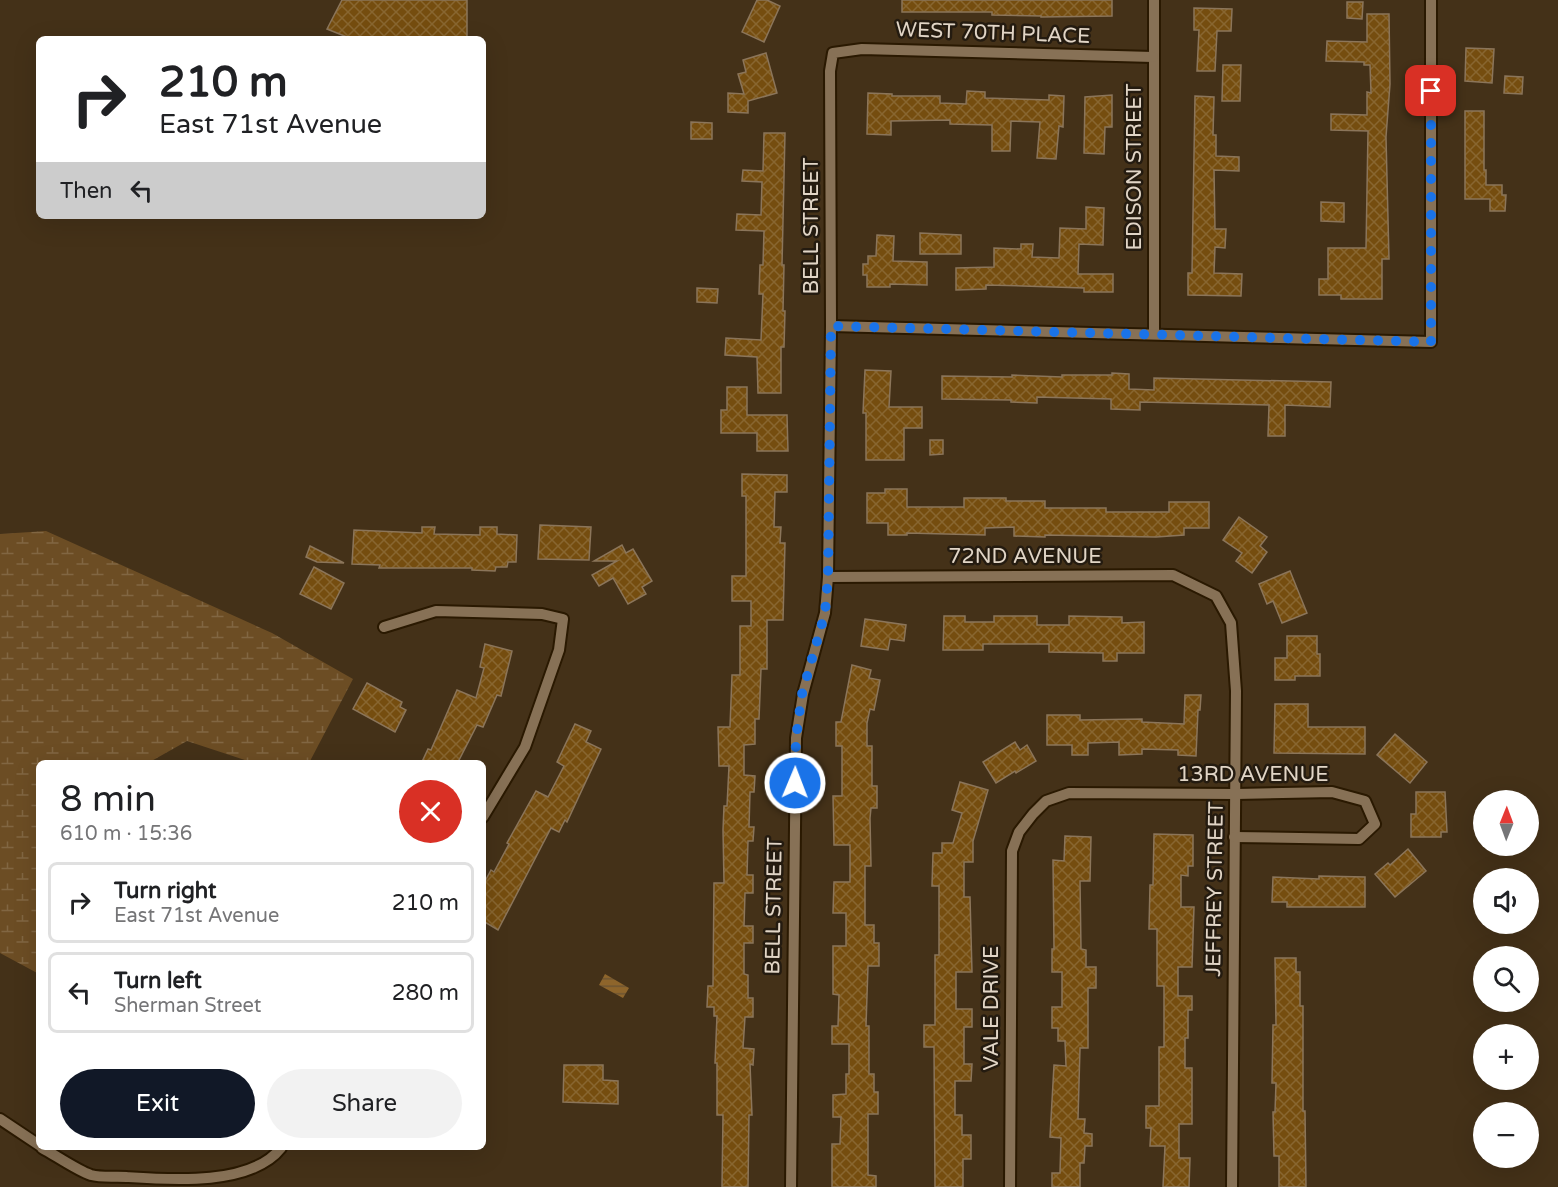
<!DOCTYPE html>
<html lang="en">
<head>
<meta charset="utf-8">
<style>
	:root { --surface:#fff; --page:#f2f2f2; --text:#202124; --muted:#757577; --line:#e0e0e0; --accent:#111827 }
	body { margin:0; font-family:"Varela Round",sans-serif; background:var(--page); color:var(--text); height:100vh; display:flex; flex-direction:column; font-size:22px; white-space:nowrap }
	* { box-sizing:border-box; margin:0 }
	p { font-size:20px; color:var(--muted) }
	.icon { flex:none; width:33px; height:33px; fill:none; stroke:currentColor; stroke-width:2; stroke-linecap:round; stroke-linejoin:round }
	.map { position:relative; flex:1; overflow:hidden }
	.drawer { position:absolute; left:36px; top:760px; width:450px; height:390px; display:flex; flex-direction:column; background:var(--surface); border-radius:9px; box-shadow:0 6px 24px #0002 }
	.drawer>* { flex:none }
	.top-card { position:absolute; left:36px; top:36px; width:450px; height:183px; border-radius:9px; box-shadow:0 6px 24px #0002; background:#fff; color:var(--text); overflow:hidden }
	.needle { width:39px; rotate:1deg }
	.tools { position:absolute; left:1473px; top:790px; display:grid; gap:12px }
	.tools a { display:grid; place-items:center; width:66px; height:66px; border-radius:50%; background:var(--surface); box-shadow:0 6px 24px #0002; font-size:30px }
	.pin { position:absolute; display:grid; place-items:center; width:51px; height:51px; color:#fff; margin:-26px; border-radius:12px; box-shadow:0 3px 9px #0006 }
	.me { position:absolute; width:66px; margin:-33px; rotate:1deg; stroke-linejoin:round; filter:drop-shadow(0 0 4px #0008) }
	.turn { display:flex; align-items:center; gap:21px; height:126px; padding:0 24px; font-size:27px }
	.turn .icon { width:78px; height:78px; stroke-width:2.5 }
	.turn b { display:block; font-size:42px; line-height:51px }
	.then { display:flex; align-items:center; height:57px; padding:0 24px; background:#0003; gap:12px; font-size:22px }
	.round { display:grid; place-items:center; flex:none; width:63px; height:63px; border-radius:32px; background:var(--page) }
	.overview { display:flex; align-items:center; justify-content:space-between; height:102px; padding:0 24px }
	h1 { font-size:36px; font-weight:600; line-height:45px }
	.cta { display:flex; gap:12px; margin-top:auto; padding:12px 24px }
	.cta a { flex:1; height:69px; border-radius:36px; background:var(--accent); color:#fff; font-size:24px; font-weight:600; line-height:69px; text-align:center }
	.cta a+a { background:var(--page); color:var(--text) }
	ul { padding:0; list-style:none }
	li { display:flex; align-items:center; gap:18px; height:81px; margin:0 12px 9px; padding:0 12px; border:3px solid var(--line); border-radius:9px }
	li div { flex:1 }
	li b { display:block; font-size:22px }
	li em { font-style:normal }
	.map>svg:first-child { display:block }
	.wetland { fill:url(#wetland-marsh) }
	.water { fill:url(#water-rules) }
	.building { fill:url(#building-cross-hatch); stroke:#8b755a; stroke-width:1.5 }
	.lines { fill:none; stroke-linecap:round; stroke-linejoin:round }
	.minor-casing { stroke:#2a1901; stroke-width:14 }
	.minor { stroke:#877156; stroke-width:10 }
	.route { stroke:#1a73e8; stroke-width:10; stroke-dasharray:0 18 }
	.labels { text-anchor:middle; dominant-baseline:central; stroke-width:5; stroke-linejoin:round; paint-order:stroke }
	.street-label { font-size:21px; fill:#e1d5c6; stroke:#241b10 }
</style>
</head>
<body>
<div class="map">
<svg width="1558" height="1187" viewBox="0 0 1558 1187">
	<defs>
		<pattern id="wetland-marsh" width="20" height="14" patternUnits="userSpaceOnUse" patternTransform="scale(1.5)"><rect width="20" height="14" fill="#6c4d24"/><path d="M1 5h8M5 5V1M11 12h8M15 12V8" fill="none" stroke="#816642"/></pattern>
		<pattern id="water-rules" width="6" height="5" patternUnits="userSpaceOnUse" patternTransform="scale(1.5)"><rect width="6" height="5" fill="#8e652b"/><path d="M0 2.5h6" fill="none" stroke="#6d5432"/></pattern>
		<pattern id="building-cross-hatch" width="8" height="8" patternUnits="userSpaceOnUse" patternTransform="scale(1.5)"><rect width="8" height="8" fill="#754d0f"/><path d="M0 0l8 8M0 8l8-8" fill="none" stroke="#886630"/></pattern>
	</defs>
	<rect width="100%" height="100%" fill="#443118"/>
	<path class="wetland" d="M46,531L272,633L353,679L309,763H254L187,741L148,763L39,764V974L0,953V534Z"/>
	<path class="water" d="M605,974L629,988L623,998L599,985Z"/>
	<g class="building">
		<path d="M342,0H467V39H352L327,29Z"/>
		<path d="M757,0H767L780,6L764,42L742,32Z"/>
		<path d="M902,0H1112V16L1041,17V16L992,15V12H902Z"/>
		<path d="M1347,2H1363L1362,19L1347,18Z"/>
		<path d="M1194,8L1232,9L1231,31H1217L1215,71H1197L1199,30H1194Z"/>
		<path d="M1367,14H1389L1390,84L1386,137L1389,259H1382V299H1341V295H1319V279H1328V248H1366L1368,131L1331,130V114L1367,115V92L1371,93L1370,65H1364V62L1326,61L1327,41L1367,42Z"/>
		<path d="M1466,48L1494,49L1492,83L1465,81Z"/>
		<path d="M766,53L777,93L748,101V113L728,112V93L744,94L738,74L746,72L743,60Z"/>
		<path d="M1223,65H1241L1240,101H1222Z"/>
		<path d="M1505,76L1523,77L1522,94L1504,93Z"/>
		<path d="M967,91L985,92V98L1049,100V95L1064,96L1063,127L1059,126L1056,159L1037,158L1040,122L1011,121L1010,151H992V125L950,124V120L891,121V135L867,134L868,93L892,94V96H940V103L966,104Z"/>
		<path d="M1112,95V127H1105L1104,154L1084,153L1085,97Z"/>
		<path d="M1195,96L1214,97L1213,135H1216V156L1239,157V171L1214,170L1215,229H1226L1225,248L1215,247L1214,273L1242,274L1241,296L1188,295V273H1192Z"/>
		<path d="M1465,111H1484V170H1486V185H1502V195H1506L1505,211H1490V199H1465Z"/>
		<path d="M691,122L712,123V139H691Z"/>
		<path d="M764,133H785L782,265H784L783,311H785L784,347H781V393H758L757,357L725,355L726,338L761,340L763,294H759L760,265H763L764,231L736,230L737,214L761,215L762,182L742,181L743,170L763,171Z"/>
		<path d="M1321,202L1344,203V222L1321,221Z"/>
		<path d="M1086,207L1104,208L1103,245L1079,244L1078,274H1113V292H1084V288L1023,286L986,285V289L956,290V268L994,267V248L1021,249V244H1033L1032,257L1059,258L1060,228L1086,229Z"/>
		<path d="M920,233L961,235V254H920Z"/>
		<path d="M877,235L894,236L893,261L927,262V285L890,284V287H867V275H863V264H868V256H876Z"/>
		<path d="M697,288L718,289L717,303L697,302Z"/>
		<path d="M865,370L891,371L889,407H922V428H904V460H866V413H863Z"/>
		<path d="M1112,373L1129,374V389L1154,390V378L1331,382L1330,407L1285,405V436H1268L1269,405L1140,402V410L1111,409V399L1037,397V403L1011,402V400L942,399V376L1012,377V375L1062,377V375H1112Z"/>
		<path d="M727,387H747V415H787L788,451H757V433H721V410H727Z"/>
		<path d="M930,440H943V454L930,455Z"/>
		<path d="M742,474L787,475V492H775L774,527H781L780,543H785L783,620H767V669H761L759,719H755V744L744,745V775L755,776L754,792H750L749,827H754L753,841H748L747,875H753V893H745L744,926H753V943H744V974L748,975V998H753V1017H745L743,1048L754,1049L753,1065L750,1064L752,1115H749L748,1187H722L723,1115H717V1063H715L717,1016H714V1007H707L708,986H713L714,883H724L723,830L724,806H727L729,766H719L718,727H730L732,675H740V626H751V601H732V576H746V496H742Z"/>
		<path d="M885,489H907V507H964V498H1006V501H1045V508H1106V512H1169V502H1209V528H1184V535L1156,537L1045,535V537L1014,536V527L985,528V535L907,533V535H888V523H867V493H885Z"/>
		<path d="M1239,517L1267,537L1260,546L1267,552L1252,573L1236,561L1242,553L1223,540Z"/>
		<path d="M540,525L591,527L589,560L538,559Z"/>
		<path d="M422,527H435L434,534L480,535V527H497V534L517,535L516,562H508L507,567H496L495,571L472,570V568H379L380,565L352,564L354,530L422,533Z"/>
		<path d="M622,545L626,553L633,549L652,581L642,587L646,594L628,604L613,578L599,586L592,575L617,561H594Z"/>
		<path d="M310,546L344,563L317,562L306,557Z"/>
		<path d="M314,567L344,583L331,609L300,594Z"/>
		<path d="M1290,571L1307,613L1282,623L1273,601L1267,604L1259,584Z"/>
		<path d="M944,616H965V622H994V616H1037V625H1069V616L1122,617V623L1144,622V653H1117V661H1103V653L1049,652V644H983V650H943Z"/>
		<path d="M865,619L906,625L904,641L890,639L888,650L861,646Z"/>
		<path d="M1287,636H1317V654H1320V676H1295V680H1275V658H1287Z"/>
		<path d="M485,644L512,651L501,696L497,695L483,727L477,725L457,764H421L428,749L431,750L457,690L476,698L484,668L480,667Z"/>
		<path d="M852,665L871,670L869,678L880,680L874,710L870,709L867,723V746H872V786H877V808H871L870,818L871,866H865V925H874V943H879V966H868L866,1026H869V1074H874V1092H878V1114H868V1175L876,1176V1187H832V1144H840L841,1117H833V1095L846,1094V1074H849V1044H832V1026H838L839,995L833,994V946H846V913H833L834,882H850V845H834L833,796H842V746H836V722H841Z"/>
		<path d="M367,683L402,702L400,707L406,710L395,732L353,709Z"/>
		<path d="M1185,695H1201L1200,710H1198L1196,756L1178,755V750L1142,749V754L1119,755V742L1088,743V755H1072V745H1047V715H1080V720L1142,719V722L1184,724Z"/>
		<path d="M1275,704H1308V727H1365V754L1274,753Z"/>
		<path d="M575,724L591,731L586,742L601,749L567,822L565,820L559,832L551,828L498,930L483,921V885L491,870L494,872L509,844L507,843L536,791L548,797L564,766L557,762Z"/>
		<path d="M1395,734L1427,762L1410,783L1377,755Z"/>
		<path d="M1015,742L1020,750L1027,745L1036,761L1016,773L1015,771L996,783L983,762Z"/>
		<path d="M960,782L988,790L973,841V862H964V897H970L972,972H956V1009H972V1027H964V1064H972L971,1081H955V1115H962V1135H971V1159H963V1187H935L934,1047H924V1025H935V955H939V886H932L933,853H942V843H953L962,813L952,810Z"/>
		<path d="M1416,792H1445L1447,832H1441V837H1411V814H1416Z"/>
		<path d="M1154,834L1193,835V866H1188V876L1181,875V907H1194L1192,967H1178V996H1192V1010H1188V1038H1185V1068H1192V1124H1179V1158H1190L1189,1187H1163L1165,1146H1150L1151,1128H1146V1106H1159V1047H1164V986H1157V929H1149L1150,885H1153Z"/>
		<path d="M1065,836L1091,837L1090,881H1080L1081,949L1086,950V967H1096V988H1088V1048H1080L1078,1119H1085L1084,1133L1092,1134V1146H1085L1084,1163H1080V1187H1052V1173H1060L1061,1138L1050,1137L1054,1065L1066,1066L1065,1041H1058V1028H1052V1007H1062V972H1052V949H1054L1053,860L1064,861Z"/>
		<path d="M1408,849L1426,871L1395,897L1375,874L1388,863L1390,865Z"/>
		<path d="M1319,876L1365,877V907H1287V902H1272L1273,877L1319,879Z"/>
		<path d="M1275,958H1296V972H1300V1006H1303V1111H1305L1306,1187H1279V1156H1274L1273,1112H1275L1276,1083H1272L1273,1025H1276Z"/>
		<path d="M564,1065H603V1080L618,1081V1104L563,1102Z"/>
	</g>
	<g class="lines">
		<g class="minor-casing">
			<g id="minor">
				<path d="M1154,0V334"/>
				<path d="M831,326L1431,342V0"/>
				<path d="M828,577L1173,575L1216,596L1231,623L1236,691L1232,1187"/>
				<path d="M384,627L436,611L542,614L563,619L559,650L525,747L483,817"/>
				<path d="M0,1119L39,1145"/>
				<path d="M42,1148C55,1155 78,1171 91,1175C102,1178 116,1176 127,1177C171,1180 251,1186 281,1148"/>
				<path d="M791,1187L796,738L803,694L825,613L828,577L831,326L830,71L833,53L862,49L1153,57"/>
				<path d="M1010,1187L1012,851L1019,832L1033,814L1046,801L1069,793L1236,794L1332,792L1365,801L1375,824L1359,839L1234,837"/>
			</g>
		</g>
		<use href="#minor" class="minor"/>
	</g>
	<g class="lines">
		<path class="route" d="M795,783L796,738L802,694L825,613L828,577L831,326L1431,342V91"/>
	</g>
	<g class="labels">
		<g class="street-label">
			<text transform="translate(993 33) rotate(2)">WEST 70TH PLACE</text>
			<text transform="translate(1134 167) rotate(-90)">EDISON STREET</text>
			<text transform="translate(811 226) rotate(-90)">BELL STREET</text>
			<text x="1025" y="556">72ND AVENUE</text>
			<text x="1253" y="774">13RD AVENUE</text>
			<text transform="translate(1215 889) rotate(-89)">JEFFREY STREET</text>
			<text transform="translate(774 906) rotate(-89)">BELL STREET</text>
			<text transform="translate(991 1008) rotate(-90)">VALE DRIVE</text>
		</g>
	</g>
</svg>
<div class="tools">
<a><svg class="needle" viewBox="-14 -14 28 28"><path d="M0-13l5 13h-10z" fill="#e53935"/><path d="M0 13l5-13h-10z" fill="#757577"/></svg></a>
<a><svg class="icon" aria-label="sound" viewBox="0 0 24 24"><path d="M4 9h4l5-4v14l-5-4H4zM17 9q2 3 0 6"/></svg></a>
<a><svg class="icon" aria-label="search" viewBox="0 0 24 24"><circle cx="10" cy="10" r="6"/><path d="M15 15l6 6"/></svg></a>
<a>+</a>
<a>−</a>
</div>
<div class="pin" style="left:1431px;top:91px;background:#d93025"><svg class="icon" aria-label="arrive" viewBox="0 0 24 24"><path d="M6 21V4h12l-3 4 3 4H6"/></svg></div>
<svg class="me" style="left:795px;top:783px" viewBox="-20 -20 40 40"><circle r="17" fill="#1a73e8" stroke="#fff" stroke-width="3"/><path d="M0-11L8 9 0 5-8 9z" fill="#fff"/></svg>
<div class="top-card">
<div class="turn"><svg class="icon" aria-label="right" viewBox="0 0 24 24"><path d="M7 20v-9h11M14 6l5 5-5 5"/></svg><div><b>210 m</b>East 71st Avenue</div></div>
<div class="then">Then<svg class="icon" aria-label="left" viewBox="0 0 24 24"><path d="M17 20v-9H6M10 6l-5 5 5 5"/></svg></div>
</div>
<section class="drawer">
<div class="overview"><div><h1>8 min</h1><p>610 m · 15:36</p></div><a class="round" style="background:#d93025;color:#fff"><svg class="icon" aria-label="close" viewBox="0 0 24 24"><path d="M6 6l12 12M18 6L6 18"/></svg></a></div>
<ul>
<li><svg class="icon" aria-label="right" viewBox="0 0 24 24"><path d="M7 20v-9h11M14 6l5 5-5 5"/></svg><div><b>Turn right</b><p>East 71st Avenue</p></div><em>210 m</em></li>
<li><svg class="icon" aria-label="left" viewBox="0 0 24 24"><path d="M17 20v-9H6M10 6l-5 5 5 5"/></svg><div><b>Turn left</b><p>Sherman Street</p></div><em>280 m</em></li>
</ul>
<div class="cta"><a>Exit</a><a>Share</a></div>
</section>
</div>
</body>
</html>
